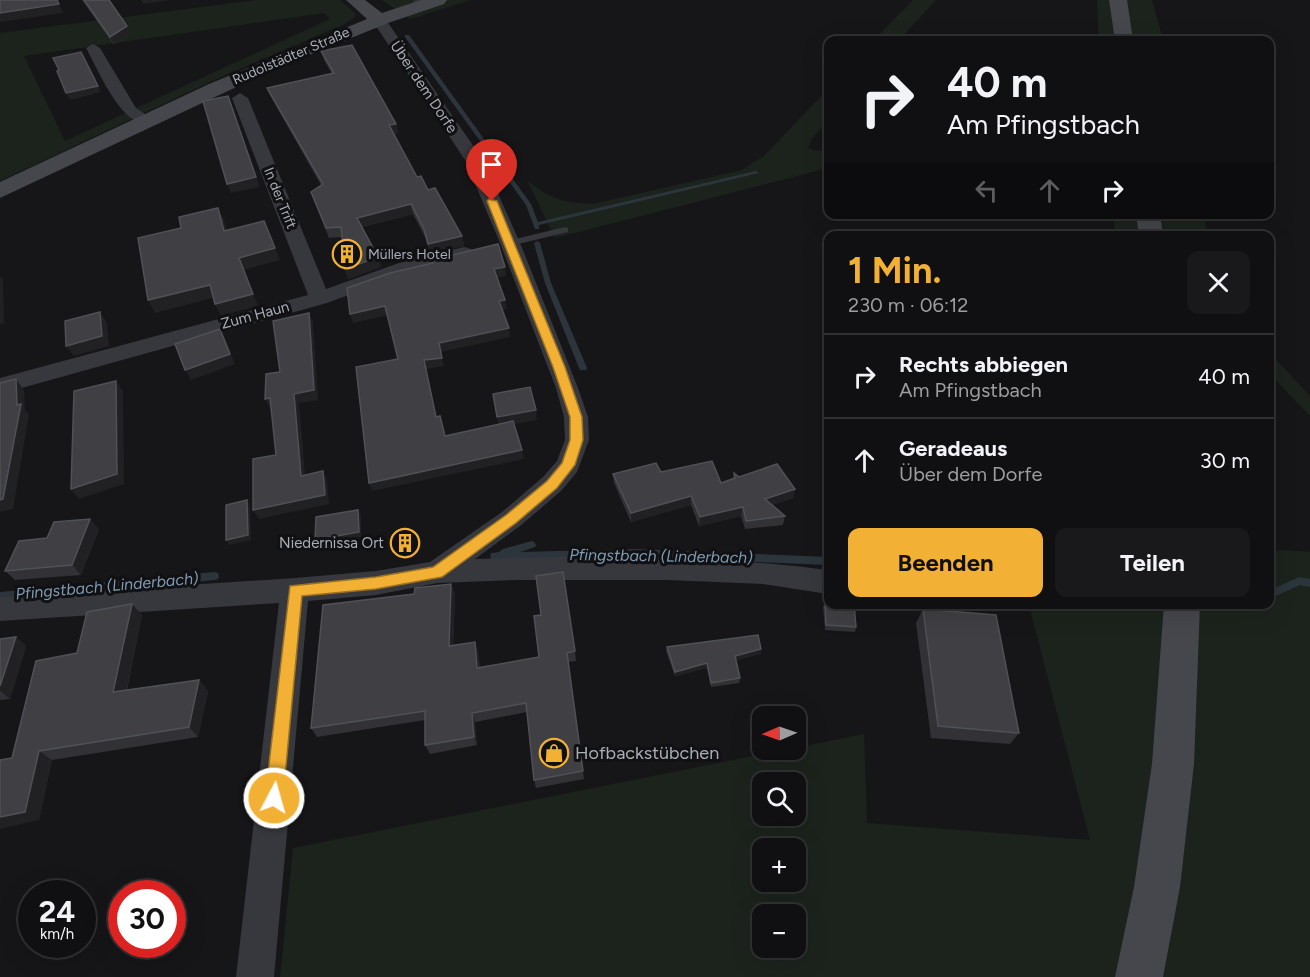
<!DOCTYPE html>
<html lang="de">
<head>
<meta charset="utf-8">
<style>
	:root { --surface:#101012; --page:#19191b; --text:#f1f3f6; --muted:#9c9d9f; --line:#303032; --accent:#f2b134 }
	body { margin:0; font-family:Figtree,sans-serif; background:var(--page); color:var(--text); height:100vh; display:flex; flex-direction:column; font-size:22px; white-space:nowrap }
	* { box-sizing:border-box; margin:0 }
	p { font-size:20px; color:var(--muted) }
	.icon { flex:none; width:33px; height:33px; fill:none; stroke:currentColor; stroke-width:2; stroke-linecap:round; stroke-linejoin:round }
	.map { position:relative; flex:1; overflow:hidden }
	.side { position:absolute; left:824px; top:231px; width:450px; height:378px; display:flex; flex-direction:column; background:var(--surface); border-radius:12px; box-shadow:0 6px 24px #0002,0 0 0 2px var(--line) }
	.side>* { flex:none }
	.guide { position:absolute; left:824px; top:36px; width:450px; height:183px; border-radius:12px; box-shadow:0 6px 24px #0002,0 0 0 2px var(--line); background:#101012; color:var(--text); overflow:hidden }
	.needle { width:39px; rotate:268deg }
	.fabs { position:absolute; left:752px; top:706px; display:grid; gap:12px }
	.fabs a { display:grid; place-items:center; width:54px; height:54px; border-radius:12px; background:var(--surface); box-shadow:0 6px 24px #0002,0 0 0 2px var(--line); font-size:30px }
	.speed { position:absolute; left:18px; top:880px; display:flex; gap:12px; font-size:30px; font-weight:700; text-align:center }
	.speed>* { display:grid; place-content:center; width:78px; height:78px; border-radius:50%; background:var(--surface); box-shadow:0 6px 24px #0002,0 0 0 2px var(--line); line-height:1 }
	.speed small { font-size:15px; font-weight:400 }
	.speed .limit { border:9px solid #d22; background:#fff; color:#111 }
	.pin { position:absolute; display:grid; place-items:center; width:51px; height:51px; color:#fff; margin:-62px -26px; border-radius:50% 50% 50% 0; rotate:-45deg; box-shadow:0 0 6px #0007 }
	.pin .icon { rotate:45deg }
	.me { position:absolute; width:66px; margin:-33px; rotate:6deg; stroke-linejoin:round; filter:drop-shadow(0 0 4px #0008) }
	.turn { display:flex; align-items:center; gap:21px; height:126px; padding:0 24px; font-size:27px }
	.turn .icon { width:78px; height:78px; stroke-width:2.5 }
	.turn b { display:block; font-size:42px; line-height:51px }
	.lanes { display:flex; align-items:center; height:57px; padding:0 24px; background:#0003; justify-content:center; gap:30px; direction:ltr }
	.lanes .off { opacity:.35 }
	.round { display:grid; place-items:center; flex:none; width:63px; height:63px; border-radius:12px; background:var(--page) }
	.head { display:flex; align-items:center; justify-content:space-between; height:102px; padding:0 24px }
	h1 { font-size:36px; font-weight:700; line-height:45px; color:var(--accent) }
	.action { display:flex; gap:12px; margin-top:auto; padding:12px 24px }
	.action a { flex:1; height:69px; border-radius:12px; background:var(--accent); color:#111; font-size:24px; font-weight:700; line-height:69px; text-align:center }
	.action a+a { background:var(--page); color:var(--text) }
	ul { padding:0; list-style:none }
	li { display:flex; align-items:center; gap:18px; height:84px; padding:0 24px; border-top:2px solid var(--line) }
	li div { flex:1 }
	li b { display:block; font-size:22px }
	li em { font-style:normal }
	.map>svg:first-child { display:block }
	.green { fill:#1c231d; fill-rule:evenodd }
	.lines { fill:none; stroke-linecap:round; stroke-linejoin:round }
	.stream { fill:#2c353c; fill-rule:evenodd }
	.lane { fill:#37383d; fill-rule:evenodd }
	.street { fill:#37383d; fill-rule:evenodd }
	.secondary { fill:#45474d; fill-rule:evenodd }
	.wall { fill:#323236 }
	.shaded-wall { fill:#212124 }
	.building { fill:#3f3f44; stroke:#4f5156; stroke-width:1.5 }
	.route { fill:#f2b134; stroke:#9d7322; stroke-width:1.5 }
	.labels { text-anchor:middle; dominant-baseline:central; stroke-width:6; stroke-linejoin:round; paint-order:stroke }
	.far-street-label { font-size:14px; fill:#a8adb8; stroke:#111113 }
	.far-poi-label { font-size:14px; fill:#a8adb8; stroke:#111113; text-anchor:start }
	.street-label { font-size:15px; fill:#a8adb8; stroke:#111113 }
	.poi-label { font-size:15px; fill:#a8adb8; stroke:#111113; text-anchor:end }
	.water-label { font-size:16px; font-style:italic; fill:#7f9bb3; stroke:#111113 }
	.near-poi-label { font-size:18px; fill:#a8adb8; stroke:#111113; text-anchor:start }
</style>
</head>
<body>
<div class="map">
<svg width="1310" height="977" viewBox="0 0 1310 977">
	<rect width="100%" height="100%" fill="#161618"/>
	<g class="green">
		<path d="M256,0H340L355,13V17L347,23L212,81L0,181V33ZM324,13L330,19L65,141L24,56Z"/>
		<path d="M382,0H471L410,19Z"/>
		<path d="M913,0H936L899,40H874Z"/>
		<path d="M1097,0H1152L1163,40H1099Z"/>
		<path d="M828,89V121L812,138L808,148L815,151L828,150V168L555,238L527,180C550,199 563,203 593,204L742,170L765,155Z"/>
		<path d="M1113,215H1204L1208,235H1115Z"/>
		<path d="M1269,352L1310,396V416L1269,373Z"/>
		<path d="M1282,550L1310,552V977H280L293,848L783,750H795V748L864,734L867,823L1090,840L1029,605L1269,604V551ZM762,783H795V816H762ZM762,849H795V882H762ZM762,915H795V948H762Z"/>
	</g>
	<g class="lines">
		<g class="stream">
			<path d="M416,0H422L414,3L412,2Z"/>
			<path d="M405,35H409L531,204L538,222L756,171L759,173L539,225V229H535L526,205L405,37Z"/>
			<path d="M537,241L540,243L551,283L587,368L586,370H580L579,368L545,283L534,243Z"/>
			<path d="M532,541L535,543L536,545L535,547L520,552L635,549L828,557V565L635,557L494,560L491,559L490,556L491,553L499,552L503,549Z"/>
			<path d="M215,572L218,573L219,576L218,579L215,580L0,600V592Z"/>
			<path d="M1299,577L1310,579V587L1300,585L1269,599V591Z"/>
		</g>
		<path class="lane" d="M565,227L568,228V232L510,246L505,243L507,241Z"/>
		<g class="street">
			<path d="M379,16L384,17L483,160L520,243L578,388L588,417L589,440L577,472L561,491L520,526L475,559C593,555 711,555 828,570V594L763,584L667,580H518L437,583L376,595L308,601L274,977H236L279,603L0,621V597L295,578L376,571L430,562L502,512L543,477L557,461L565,440L564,417L556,388L500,243L465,160L372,20Z"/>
			<path d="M93,44L100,48L136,108L155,121L153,124C123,132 98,69 86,48Z"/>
			<path d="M240,93L248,98L326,289L399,263L464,247L471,249L474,253L471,257L413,271L327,303L0,394V378L308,295L232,98Z"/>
		</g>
		<g class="secondary">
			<path d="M346,0H365L382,13L421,0H447L444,4L388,23L277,68L0,198V182L209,84L367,19Z"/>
			<path d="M1109,0H1127L1133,40H1115Z"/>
			<path d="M1136,214H1160L1163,236H1139Z"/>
			<path d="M1164,604H1200L1194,764L1180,887L1163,977H1115L1134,887L1152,764Z"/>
		</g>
	</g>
	<g class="wall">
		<path d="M82,0H109L130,34L114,45Z"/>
		<path d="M321,51L396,124L398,133L394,134L417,177L428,190L462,236L464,246L430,254L426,239L413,214L362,227L378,257L381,267L348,279L345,269L342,237L329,238L311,192L321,185L271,97L267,88L332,74L324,60Z"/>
		<path d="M661,472L721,483L733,479L734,473L739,477L795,489L793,498L772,505L785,516L783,525L745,529L741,516L699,526L691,505L631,522L614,483L613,474Z"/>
		<path d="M99,529L81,575L15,580L5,571L47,538Z"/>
		<path d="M451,584L455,594L453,646L475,642L478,652L480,667L575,651L576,661L568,662L584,779L536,788L534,780L527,712L475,722L477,745L430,754L425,745V720L317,737L311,728L414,594Z"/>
		<path d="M825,602L856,627L855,632L825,630L823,607Z"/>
		<path d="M132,604L142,615L127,690L199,680L208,691L198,737L52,760L39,820L12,758L77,653Z"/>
		<path d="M923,609L1019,733L1010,744L931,738L916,623Z"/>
		<path d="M16,637L26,646L10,699L0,700V639Z"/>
		<path d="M667,647L761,649L760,654L736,660L740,678L739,683L711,687L707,668L675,676L666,651Z"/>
	</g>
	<g class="shaded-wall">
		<path d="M57,0L63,13L0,22V13Z"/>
		<path d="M141,0H172L143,4Z"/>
		<path d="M127,26L130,34L114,45L110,37Z"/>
		<path d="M85,58L101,92L70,100L66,93Z"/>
		<path d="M231,105L260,187L231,193L227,184Z"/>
		<path d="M396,124L398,133L392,135L389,125Z"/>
		<path d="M411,204L413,214L360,227L357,218Z"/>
		<path d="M218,208L224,220L230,243L224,231Z"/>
		<path d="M462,236L464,246L430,254L428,244Z"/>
		<path d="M275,248L280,260L244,270L258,306L221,316L215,304L239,258Z"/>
		<path d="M378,257L381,267L348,279L345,269Z"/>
		<path d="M505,267L506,276L496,278L494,269Z"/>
		<path d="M0,276L3,279L4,323L0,324Z"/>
		<path d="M210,285L216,297L155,313L148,300Z"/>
		<path d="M505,300L507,309L501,310L499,301Z"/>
		<path d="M385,306L388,315L353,323L350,314Z"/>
		<path d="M100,312L107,323L109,346L74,356L66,346Z"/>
		<path d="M309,313L313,322L318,400L299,403L306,486L301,476L294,394Z"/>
		<path d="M509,328L510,337L441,352L444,366L426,369L438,426L424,360L439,343Z"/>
		<path d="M220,329L235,364L191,380L185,370Z"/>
		<path d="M16,379L24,390L25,410L29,414L13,509L0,512V500L17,405Z"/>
		<path d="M116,381L123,391L124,484L79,499L71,489Z"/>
		<path d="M270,398L275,408L270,409L265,399Z"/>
		<path d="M536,410L537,420L499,427L497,417Z"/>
		<path d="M522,450L524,459L372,491L369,483Z"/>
		<path d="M323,471L327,481L329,504L259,519L253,510Z"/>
		<path d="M795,489L793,498L764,508L765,499Z"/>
		<path d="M691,496V505L631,522V513Z"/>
		<path d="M247,500L250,505L251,540L229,545L226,540Z"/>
		<path d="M743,507L741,516L699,526L700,517Z"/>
		<path d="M358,510L361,515V537L318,545L315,540Z"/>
		<path d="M90,519L99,529L81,575L72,565Z"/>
		<path d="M451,584L455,594L453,656L449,646Z"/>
		<path d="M132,604L142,615L124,702L113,692Z"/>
		<path d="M16,637L26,646L10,699L0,691V686Z"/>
		<path d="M475,642L478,652L480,677L477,668Z"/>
		<path d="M761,649L760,654L734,661L735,656Z"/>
		<path d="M707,663V668L675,676V672Z"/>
		<path d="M199,680L208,691L198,737L189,727Z"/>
		<path d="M472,713L475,722L477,745L474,737Z"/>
		<path d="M39,751L52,760L39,820L0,829V817Z"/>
	</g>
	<g class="building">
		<path d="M0,0H57L59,4L0,13Z"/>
		<path d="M84,0H109L127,26L110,37Z"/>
		<path d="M352,45L396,124L389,125L417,177L421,176L428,190L435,188L462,236L428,244L424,229L411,204L357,218L378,257L345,269L341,227L326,228L311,192L323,184L267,88L334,73L321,51Z"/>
		<path d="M81,52L98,86L66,93L57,71L59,70L53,58Z"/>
		<path d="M228,96L256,177L227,184L203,101Z"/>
		<path d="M218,208L224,231L264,221L275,248L239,258L253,294L215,304L210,285L148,300L138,238L181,228L179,217Z"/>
		<path d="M498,244L505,267L494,269L505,300L499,301L509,328L439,343L442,358L424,360L436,417L440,416L445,436L513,421L522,450L369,483L356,367L398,359L385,306L350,314L347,288L390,273L433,263L432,260Z"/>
		<path d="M100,312L102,336L66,346L65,321Z"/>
		<path d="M309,313L314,390L294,394L301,476L323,471L325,495L253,510V459L276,455L270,398L265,399L266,374L280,372L273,321Z"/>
		<path d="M220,329L230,354L185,370L175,344Z"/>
		<path d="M16,379L17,405L21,404L3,499L0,500V383Z"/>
		<path d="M116,381L117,474L71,489L74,391Z"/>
		<path d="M530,387L536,410L497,417L493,394Z"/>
		<path d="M712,461L721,483L735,478L734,473L739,477L777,464L795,489L765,499L785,516L746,521L743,507L700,517L691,496L631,513L613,474L656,463L661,472Z"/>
		<path d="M247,500L248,535L226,540V505Z"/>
		<path d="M358,510L359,532L315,540L316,517Z"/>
		<path d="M90,519L72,565L5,571L19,541L47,538L54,522Z"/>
		<path d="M563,572L575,651L567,653L583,771L534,780L526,703L472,713L474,737L425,745V711L311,728L323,605L414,594L415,588L451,584L449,646L475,642L477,668L539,657L534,616L541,615L536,576Z"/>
		<path d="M825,602H828V604H854L856,627L826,625Z"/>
		<path d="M132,604L113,692L199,680L189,727L39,751L25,812L0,817V760L12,758L36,661L77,653L87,612Z"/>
		<path d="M923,609L996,615L1019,733L938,726Z"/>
		<path d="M758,635L761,649L735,656L740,678L711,683L707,663L675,672L667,647Z"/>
		<path d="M16,637L0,686V639Z"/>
	</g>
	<path class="route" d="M489,199L497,201L565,367L582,417L583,440L575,465L557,488L516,523L442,577L376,589L302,596L283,798L280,805L274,807L268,805L265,798L290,586L376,577L433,567L506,515L547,481L562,463L570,440V417L553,367L487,201Z"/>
	<defs>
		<g id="building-ring" transform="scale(1.5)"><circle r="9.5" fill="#111113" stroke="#f2b134" stroke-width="1.5"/><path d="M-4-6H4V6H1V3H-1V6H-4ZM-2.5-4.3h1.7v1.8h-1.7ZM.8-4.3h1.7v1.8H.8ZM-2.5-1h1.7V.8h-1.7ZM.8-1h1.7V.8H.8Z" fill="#f2b134"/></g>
		<g id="shop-ring" transform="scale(1.5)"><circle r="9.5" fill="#111113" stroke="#f2b134" stroke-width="1.5"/><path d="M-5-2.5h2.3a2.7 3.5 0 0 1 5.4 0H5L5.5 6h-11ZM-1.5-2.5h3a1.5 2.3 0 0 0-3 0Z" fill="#f2b134"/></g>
	</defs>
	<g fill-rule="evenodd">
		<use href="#building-ring" x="347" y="254"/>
		<use href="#building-ring" x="405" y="543"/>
		<use href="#shop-ring" x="554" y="753"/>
	</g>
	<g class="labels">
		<g class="far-street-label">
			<text transform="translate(291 56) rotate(-23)">Rudolstädter Straße</text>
			<text transform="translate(280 198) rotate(68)">In der Trift</text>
		</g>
		<g class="far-poi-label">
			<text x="368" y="254">Müllers Hotel</text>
		</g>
		<g class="street-label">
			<text transform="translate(424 87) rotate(56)">Über dem Dorfe</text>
			<text transform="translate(255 315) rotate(-15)">Zum Haun</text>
		</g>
		<g class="poi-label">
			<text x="384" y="543">Niedernissa Ort</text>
		</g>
		<g class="water-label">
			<text transform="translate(661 556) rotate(1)">Pfingstbach (Linderbach)</text>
			<text transform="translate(107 586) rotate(-5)">Pfingstbach (Linderbach)</text>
		</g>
		<g class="near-poi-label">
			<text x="575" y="753">Hofbackstübchen</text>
		</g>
	</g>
</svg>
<div class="fabs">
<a><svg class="needle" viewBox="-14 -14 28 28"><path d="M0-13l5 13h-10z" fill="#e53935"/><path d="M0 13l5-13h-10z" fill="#9c9d9f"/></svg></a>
<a><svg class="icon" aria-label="search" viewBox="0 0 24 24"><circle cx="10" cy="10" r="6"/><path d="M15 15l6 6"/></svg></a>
<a>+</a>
<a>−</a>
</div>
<div class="speed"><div>24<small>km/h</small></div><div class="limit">30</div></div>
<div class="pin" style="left:492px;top:201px;background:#d93025"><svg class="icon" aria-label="arrive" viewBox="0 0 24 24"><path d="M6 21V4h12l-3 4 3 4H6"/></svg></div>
<svg class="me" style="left:274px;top:798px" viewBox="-20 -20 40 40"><circle r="17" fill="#f2b134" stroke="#fff" stroke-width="3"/><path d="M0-11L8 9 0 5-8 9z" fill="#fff"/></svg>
<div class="guide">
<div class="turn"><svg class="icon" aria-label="right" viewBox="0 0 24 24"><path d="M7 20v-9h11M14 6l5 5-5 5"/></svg><div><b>40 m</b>Am Pfingstbach</div></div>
<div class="lanes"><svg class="icon off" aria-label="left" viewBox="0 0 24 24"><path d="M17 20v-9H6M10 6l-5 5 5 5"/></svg><svg class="icon off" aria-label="ahead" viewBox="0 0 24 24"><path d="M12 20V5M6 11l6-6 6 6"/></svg><svg class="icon" aria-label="right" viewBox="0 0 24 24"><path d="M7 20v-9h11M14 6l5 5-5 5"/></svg></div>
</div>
<section class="side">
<div class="head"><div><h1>1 Min.</h1><p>230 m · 06:12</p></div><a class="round"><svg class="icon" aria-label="close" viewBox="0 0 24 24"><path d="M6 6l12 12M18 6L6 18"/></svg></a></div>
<ul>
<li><svg class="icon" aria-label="right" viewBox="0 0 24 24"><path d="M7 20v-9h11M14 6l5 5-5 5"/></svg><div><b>Rechts abbiegen</b><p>Am Pfingstbach</p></div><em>40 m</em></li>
<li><svg class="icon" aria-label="ahead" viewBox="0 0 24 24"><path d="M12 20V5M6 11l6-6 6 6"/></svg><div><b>Geradeaus</b><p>Über dem Dorfe</p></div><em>30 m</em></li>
</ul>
<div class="action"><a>Beenden</a><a>Teilen</a></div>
</section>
</div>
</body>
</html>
